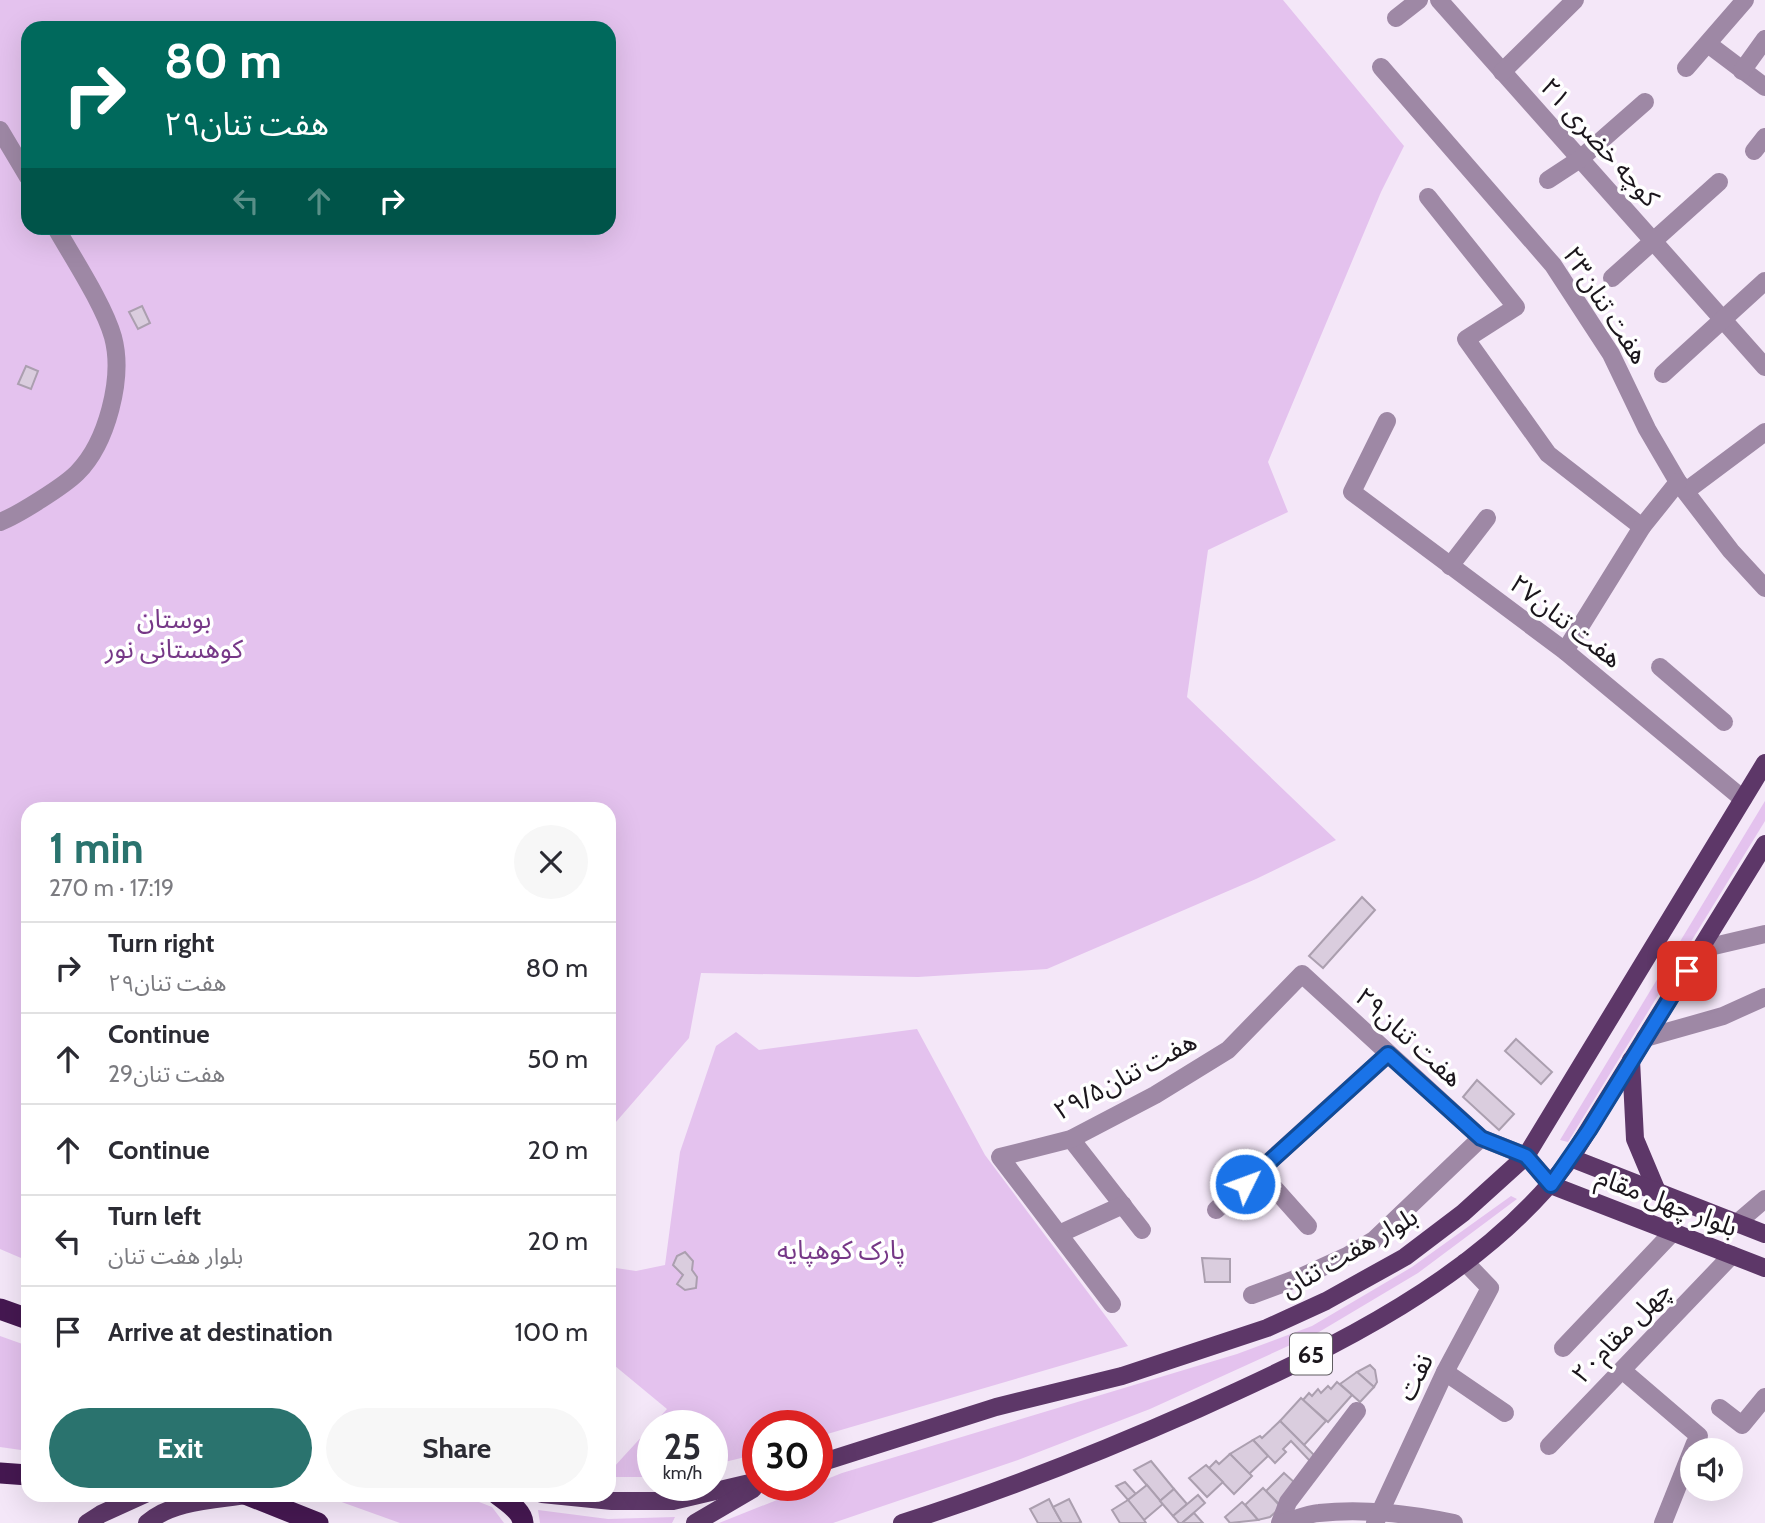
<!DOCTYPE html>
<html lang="en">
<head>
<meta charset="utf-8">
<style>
	:root { --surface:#fff; --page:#f7f7f7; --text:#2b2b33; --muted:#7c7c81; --line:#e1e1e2; --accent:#2a736e }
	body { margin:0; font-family:Cabin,"Noto Sans Arabic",sans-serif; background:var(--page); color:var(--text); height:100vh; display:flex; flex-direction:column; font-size:26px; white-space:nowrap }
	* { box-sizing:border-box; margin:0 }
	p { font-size:23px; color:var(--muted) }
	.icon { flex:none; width:38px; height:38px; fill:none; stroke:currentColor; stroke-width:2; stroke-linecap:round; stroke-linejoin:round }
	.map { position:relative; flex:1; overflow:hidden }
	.side { position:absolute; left:21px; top:802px; width:595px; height:700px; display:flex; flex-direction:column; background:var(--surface); border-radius:21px; box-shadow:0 7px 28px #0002 }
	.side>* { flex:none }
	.hud { position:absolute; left:21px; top:21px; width:595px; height:214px; border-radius:21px; box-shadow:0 7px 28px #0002; background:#00695c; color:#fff; overflow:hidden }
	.tools { position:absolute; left:1680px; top:1438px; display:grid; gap:14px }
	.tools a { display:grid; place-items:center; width:63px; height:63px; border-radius:50%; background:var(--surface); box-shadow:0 7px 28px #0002; font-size:35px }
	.speed { position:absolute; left:637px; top:1410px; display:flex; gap:14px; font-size:35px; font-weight:700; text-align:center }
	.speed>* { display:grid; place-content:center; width:91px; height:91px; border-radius:50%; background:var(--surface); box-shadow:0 7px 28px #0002; line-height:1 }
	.speed small { font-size:18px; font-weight:400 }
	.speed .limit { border:10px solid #d22; background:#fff; color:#111 }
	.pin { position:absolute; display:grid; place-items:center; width:60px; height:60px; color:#fff; margin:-30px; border-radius:14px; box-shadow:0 4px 10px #0006 }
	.me { position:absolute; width:77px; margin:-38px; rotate:48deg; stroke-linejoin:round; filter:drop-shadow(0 0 5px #0008) }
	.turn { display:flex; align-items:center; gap:24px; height:147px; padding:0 28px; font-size:32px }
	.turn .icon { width:91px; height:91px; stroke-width:2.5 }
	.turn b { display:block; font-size:49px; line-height:60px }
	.lanes { display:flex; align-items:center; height:66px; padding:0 28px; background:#0003; justify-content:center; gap:35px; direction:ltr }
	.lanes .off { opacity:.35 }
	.round { display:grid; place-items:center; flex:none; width:74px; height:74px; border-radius:37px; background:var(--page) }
	.head { display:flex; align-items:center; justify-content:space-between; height:119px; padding:0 28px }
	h1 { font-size:42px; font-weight:700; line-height:52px; color:var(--accent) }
	.button { display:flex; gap:14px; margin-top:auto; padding:14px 28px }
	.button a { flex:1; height:80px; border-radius:42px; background:var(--accent); color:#fff; font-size:28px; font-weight:700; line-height:80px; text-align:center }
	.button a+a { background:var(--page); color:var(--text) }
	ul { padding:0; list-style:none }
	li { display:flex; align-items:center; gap:21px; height:91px; padding:0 28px; border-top:2px solid var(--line) }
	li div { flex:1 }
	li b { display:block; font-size:26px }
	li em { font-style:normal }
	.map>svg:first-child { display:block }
	.green { fill:#e4c2ee; fill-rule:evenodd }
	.building { fill:#dacdde; stroke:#ab9faf; stroke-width:2 }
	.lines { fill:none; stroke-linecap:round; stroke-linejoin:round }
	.minor { stroke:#9e88a5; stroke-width:18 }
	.major { stroke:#5d3768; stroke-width:18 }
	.highway { stroke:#451851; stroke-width:21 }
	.route-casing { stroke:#114b97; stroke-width:18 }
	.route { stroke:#1a73e8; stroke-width:12 }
	.labels { text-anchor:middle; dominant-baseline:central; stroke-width:7; stroke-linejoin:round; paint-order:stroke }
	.shield { fill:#fff; stroke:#5f5c60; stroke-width:2 }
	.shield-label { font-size:24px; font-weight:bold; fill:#1b161c }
	.street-label { font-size:26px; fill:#1b161c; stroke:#fff }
	.park-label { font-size:26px; fill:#763887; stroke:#fff }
</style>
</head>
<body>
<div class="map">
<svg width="1765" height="1523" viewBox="0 0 1765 1523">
	<rect width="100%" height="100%" fill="#f4e7f8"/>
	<g class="green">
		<path d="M0,0H1283L1404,146L1381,192L1268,462L1288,512L1208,550L1187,697L1336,840L1256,879L1047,969L918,977L701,973L689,1038L609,1130V808H28V1261L0,1249ZM28,28H609V228H28Z"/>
		<path d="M1765,801V821L1568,1142L1560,1140Z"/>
		<path d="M917,1029L985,1155L1128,1346L817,1437V1426H758V1454L712,1465V1426H653V1477H616L613,1468L667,1409L609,1361V1267L636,1271L665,1265L680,1152L716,1046L736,1032L759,1050Z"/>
		<path d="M1511,1196L1517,1199L1418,1273L1319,1332L1150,1409L1018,1460L833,1523H719L812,1486H817V1483L842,1473L1237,1354L1312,1326L1412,1267Z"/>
		<path d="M0,1336L28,1346V1451L0,1447Z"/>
		<path d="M322,1495H461L492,1507L504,1523H400Z"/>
		<path d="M538,1510L608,1519L675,1517L672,1523H540Z"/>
	</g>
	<g class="building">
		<path d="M142,306L150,323L138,329L129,312Z"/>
		<path d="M26,366L38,371L31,389L18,384Z"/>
		<path d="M1362,897L1375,910L1323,968L1309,956Z"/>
		<path d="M1516,1039L1552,1072L1541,1084L1505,1051Z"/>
		<path d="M1477,1080L1514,1114L1499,1130L1463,1097Z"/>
		<path d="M685,1252L693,1261L692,1270L697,1277L696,1288L685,1290L677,1284L683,1275L673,1265L677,1256Z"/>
		<path d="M1202,1258L1230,1259V1282H1205Z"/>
		<path d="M1370,1365L1375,1370L1377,1382L1374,1387L1357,1372Z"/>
		<path d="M1357,1372L1374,1387L1360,1402L1340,1384Z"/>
		<path d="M1337,1382L1352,1395L1328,1422L1303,1400L1309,1393L1312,1396L1318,1389L1321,1393L1328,1386L1331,1389Z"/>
		<path d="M1301,1398L1326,1421L1304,1445L1280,1421Z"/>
		<path d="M1280,1421L1315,1456L1310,1461L1291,1441L1283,1449L1286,1452L1275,1463L1253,1440L1260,1436L1262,1438Z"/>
		<path d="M1253,1440L1268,1456L1249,1474L1230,1454Z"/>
		<path d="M1230,1454L1252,1476L1234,1494L1209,1468L1216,1461L1219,1464Z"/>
		<path d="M1151,1461L1174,1489L1160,1501L1134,1470Z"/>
		<path d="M1206,1465L1223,1482L1207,1497L1189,1478Z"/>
		<path d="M1284,1473L1295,1483L1279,1504L1266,1491Z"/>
		<path d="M1125,1482L1136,1494L1128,1500L1116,1486Z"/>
		<path d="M1147,1485L1163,1504L1144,1520L1128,1500Z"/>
		<path d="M1263,1488L1281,1507L1270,1517L1258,1520L1245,1505Z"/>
		<path d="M1174,1489L1187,1504L1173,1516L1160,1501Z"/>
		<path d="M1198,1495L1205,1503L1182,1523H1179L1173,1516Z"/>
		<path d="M1049,1499L1053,1507L1062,1523H1038L1030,1509Z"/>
		<path d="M1069,1499L1081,1522L1078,1523H1062L1053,1507Z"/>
		<path d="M1128,1500L1144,1520L1146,1523H1120L1112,1510Z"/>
		<path d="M1242,1502L1245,1505L1258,1520L1230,1523L1225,1517Z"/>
		<path d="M1194,1513L1203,1523H1182Z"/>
	</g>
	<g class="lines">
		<g class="minor">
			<path d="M1439,0L1765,367"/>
			<path d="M1396,18L1419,0"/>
			<path d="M1708,44L1765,87"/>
			<path d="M1381,67L1553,265L1611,354L1647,429L1678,482L1731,551L1765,588"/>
			<path d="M1686,68L1745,0"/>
			<path d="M1742,71L1765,39"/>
			<path d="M1502,72L1575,0"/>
			<path d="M0,130L28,177"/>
			<path d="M1754,151L1765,137"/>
			<path d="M1548,180L1580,159L1645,102"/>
			<path d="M1428,197L1516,307L1466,339L1548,454L1642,527"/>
			<path d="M1612,278L1719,182"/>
			<path d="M1663,374L1765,281"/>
			<path d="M1387,421L1352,492L1565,651L1743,799"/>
			<path d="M1686,491L1765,432"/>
			<path d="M0,522C18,515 64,486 77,473C107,443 124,378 113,337C104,305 73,258 56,228"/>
			<path d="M1450,566L1487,518"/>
			<path d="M1565,651L1642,527L1678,482"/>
			<path d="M1660,667L1724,722"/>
			<path d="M1701,949L1765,934"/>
			<path d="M1645,1038L1723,1016L1765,997"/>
			<path d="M1071,1139L1142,1230"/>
			<path d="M1259,1171L1308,1226"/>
			<path d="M1216,1210L1388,1054"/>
			<path d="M1737,1223L1765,1199"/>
			<path d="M1059,1234L1123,1205"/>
			<path d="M1252,1295L1303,1276L1347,1256L1374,1240L1481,1138"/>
			<path d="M1112,1304L1000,1157L1071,1139L1155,1095L1228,1050L1302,974L1481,1138L1526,1156L1551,1185"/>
			<path d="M1563,1348L1673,1232"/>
			<path d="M1622,1370L1699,1436"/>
			<path d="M1445,1372L1505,1413"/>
			<path d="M1720,1408L1742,1425L1765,1397"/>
			<path d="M1549,1446L1732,1255"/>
			<path d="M1280,1523L1288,1502L1357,1411"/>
			<path d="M1282,1523C1294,1520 1306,1514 1319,1513C1364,1508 1409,1514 1454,1523"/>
			<path d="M1375,1523L1445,1372L1490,1288L1465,1262"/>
			<path d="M1663,1523L1695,1443"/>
		</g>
		<g class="major">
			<path d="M1631,1060L1635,1139L1656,1189"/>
			<path d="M1571,1158L1765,1234"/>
			<path d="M1551,1185L1765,1268"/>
			<path d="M817,1464L996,1407L1122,1376L1267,1328L1326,1301L1405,1257L1463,1213L1526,1156L1765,763"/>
			<path d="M542,1494L612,1501H673L758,1481"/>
			<path d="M87,1523L101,1514L145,1494"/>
			<path d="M147,1523C172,1501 214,1500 246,1495"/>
			<path d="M695,1523L753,1489"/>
			<path d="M902,1523C1003,1491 1101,1452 1198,1409C1331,1349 1482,1278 1571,1158L1765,844"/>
		</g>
		<g class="highway">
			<path d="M0,1309L28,1319"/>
			<path d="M0,1473L28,1475"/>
			<path d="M245,1494L318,1523"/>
			<path d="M497,1494C507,1502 522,1510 523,1523"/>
		</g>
	</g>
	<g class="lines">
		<g class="route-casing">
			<path id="route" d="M1245,1184L1388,1054L1481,1138L1526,1156L1551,1185L1589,1130L1687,971"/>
		</g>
		<use href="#route" class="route"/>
	</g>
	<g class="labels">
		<rect class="shield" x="1290" y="1333.5" width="42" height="41" rx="5"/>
		<g class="shield-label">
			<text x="1311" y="1354">65</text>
		</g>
		<g class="street-label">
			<text transform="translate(1600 142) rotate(48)">کوچه خضری ۲۱</text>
			<text transform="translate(1606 305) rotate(57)">هفت تنان۲۳</text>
			<text transform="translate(1566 621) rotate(38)">هفت تنان۲۷</text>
			<text transform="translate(1409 1037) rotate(42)">هفت تنان۲۹</text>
			<text transform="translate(1125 1076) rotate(-28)">۲۹/۵هفت تنان</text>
			<text transform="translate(1667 1202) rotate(21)">بلوار چهل مقام</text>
			<text transform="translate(1349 1252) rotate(-30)">بلوار هفت تنان</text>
			<text transform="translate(1621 1332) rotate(-46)">چهل مقام۲۰</text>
			<text transform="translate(1415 1377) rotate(-64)">نفت</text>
		</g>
		<g class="park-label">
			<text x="174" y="619">بوستان<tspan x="174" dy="30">کوهستانی نور</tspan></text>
			<text x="841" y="1250">پارک کوهپایه</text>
		</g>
	</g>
</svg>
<div class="tools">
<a><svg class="icon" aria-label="sound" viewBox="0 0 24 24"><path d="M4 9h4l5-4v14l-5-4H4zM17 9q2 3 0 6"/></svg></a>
</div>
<div class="speed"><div>25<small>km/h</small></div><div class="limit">30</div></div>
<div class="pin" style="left:1687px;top:971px;background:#d93025"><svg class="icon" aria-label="arrive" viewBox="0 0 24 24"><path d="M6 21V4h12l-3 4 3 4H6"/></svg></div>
<svg class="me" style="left:1245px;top:1184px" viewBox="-20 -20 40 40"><circle r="17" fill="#1a73e8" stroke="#fff" stroke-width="3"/><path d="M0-11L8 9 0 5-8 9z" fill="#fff"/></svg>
<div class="hud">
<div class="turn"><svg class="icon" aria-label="right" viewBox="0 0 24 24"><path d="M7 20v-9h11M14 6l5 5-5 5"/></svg><div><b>80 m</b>هفت تنان۲۹</div></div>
<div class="lanes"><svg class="icon off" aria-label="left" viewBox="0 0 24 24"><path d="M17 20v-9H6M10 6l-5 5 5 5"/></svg><svg class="icon off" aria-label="ahead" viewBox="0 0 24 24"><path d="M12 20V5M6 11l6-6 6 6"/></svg><svg class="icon" aria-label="right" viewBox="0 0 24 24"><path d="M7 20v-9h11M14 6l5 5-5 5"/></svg></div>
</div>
<section class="side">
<div class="head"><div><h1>1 min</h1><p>270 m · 17:19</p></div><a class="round"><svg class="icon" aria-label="close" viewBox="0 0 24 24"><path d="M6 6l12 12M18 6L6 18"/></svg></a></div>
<ul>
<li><svg class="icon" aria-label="right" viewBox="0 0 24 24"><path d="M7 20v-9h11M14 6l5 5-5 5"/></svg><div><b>Turn right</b><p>هفت تنان۲۹</p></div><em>80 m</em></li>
<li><svg class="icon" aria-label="ahead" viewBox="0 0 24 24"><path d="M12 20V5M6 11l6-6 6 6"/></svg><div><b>Continue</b><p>29هفت تنان</p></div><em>50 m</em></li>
<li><svg class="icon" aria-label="ahead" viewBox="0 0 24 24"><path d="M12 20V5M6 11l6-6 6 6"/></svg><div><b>Continue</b></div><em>20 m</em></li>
<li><svg class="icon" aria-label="left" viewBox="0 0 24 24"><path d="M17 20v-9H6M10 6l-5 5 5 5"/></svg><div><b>Turn left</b><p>بلوار هفت تنان</p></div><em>20 m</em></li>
<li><svg class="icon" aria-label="arrive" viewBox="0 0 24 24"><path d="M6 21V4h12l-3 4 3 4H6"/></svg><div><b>Arrive at destination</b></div><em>100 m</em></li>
</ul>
<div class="button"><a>Exit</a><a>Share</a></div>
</section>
</div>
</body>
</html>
